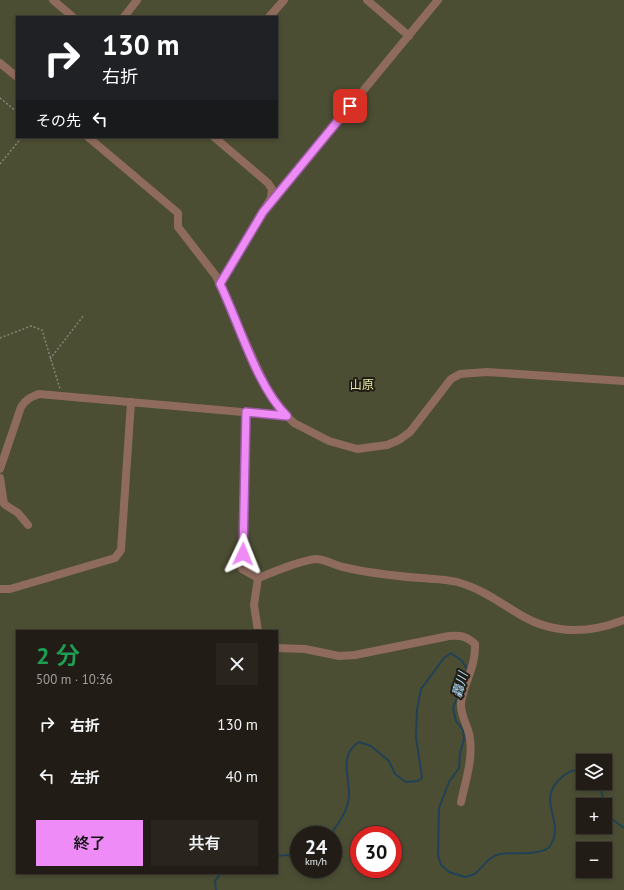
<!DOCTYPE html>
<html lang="ja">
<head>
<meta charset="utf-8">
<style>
	:root { --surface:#211c15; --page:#29251e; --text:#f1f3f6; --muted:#a2a1a0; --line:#3e3a34; --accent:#ef8bf7 }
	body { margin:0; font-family:"PT Sans","Noto Sans JP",sans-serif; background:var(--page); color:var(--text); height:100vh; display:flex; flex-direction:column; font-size:15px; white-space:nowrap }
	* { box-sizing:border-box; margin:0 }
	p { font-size:13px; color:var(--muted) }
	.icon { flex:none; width:22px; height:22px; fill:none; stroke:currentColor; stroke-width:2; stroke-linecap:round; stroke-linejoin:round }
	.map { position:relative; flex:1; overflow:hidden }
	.details { position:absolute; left:16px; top:630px; width:262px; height:244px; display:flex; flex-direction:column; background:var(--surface); border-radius:0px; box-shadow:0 2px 6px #0003,0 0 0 1px var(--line) }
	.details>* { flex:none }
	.banner { position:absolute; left:16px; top:16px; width:262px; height:122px; border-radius:0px; box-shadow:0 2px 6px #0003,0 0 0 1px var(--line); background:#202124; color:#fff; overflow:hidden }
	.buttons { position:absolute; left:576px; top:754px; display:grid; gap:8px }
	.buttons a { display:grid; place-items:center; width:36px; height:36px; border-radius:0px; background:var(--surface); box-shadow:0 2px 6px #0003,0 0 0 1px var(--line); font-size:20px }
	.speed { position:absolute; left:290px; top:826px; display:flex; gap:8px; font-size:20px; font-weight:700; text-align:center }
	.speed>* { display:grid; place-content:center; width:52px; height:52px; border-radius:50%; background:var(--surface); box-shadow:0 2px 6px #0003,0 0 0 1px var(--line); line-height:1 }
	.speed small { font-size:10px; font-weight:400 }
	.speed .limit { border:6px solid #d22; background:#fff; color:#111 }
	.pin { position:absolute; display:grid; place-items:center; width:34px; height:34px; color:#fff; margin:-17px; border-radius:8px; box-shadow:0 2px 6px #0006 }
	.me { position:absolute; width:44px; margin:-22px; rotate:2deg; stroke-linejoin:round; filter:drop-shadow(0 0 3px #0008) }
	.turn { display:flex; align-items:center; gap:14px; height:84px; padding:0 20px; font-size:18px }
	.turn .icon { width:52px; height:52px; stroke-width:2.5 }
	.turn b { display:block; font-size:28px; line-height:34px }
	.then { display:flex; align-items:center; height:38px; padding:0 20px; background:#0003; gap:8px; font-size:15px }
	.round { display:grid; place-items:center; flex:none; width:42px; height:42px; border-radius:0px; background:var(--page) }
	.head { display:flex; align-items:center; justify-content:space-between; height:68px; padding:0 20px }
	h1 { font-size:24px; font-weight:600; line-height:30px; color:#1e9e55 }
	.cta { display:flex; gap:8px; margin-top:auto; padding:8px 20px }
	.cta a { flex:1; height:46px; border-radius:0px; background:var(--accent); color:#111; font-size:16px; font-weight:600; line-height:46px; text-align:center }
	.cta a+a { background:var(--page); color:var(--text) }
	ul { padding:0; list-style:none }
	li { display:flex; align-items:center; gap:12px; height:52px; padding:0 20px }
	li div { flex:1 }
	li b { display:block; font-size:15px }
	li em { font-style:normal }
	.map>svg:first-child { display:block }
	.green { fill:#4b4e33; fill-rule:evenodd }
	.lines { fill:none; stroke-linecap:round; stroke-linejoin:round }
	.stream { stroke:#214157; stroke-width:2 }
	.path { stroke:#88837b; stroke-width:1.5; stroke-dasharray:2 2; stroke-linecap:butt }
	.minor { stroke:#8f6b5d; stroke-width:8 }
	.route-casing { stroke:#9b5aa1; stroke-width:10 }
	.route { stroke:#ef8bf7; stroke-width:7 }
	.labels { text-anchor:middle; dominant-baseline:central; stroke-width:4; stroke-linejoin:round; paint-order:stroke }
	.park-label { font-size:12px; fill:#e0e8a7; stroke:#221d13 }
	.water-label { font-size:13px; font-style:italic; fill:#aedcfe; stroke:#221d13 }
</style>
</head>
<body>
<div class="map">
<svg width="624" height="890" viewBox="0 0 624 890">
	<rect width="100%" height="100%" fill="#2c261c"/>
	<path class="green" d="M0,0H624V890H0ZM17,17H277V137H17ZM17,631H277V873H17ZM583,761H605V783H583ZM583,805H605V827H583ZM299,835H333V869H299ZM359,835H393V869H359ZM583,849H605V871H583Z"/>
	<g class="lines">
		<g class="stream">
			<path d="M460,690L453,708L456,721L463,730L464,739L460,753L459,768L449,782L439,808L438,855L441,865L449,872L465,877C469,876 474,875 476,873C484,866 489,856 500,854C513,852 543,856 550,846C567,820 533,801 563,776C569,771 576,769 583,770"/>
			<path d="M600,783L604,805"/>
			<path d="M605,808L612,819L624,828"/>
			<path d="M330,835C338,824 348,811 349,796C350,776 338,756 359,742L371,746L389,761L395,774L406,782L418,781L422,778L416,737L417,710L421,689L444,658L451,653L462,661L467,669L466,673"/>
			<path d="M277,856L299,854"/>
			<path d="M216,890L215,881L221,873"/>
		</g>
		<g class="path">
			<path d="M0,98L17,112"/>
			<path d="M0,164L22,137"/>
			<path d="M0,338L31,326L42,330L60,389"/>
			<path d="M50,359L84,315"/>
		</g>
		<g class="minor">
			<path d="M53,0L73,17"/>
			<path d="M367,0L409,36"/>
			<path d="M124,17L137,0"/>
			<path d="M269,17L284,0"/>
			<path d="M0,63L17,77"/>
			<path d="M88,137L178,213V227L216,276L265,385L278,407L294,423L329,441L357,449L387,445L399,440L410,432L451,379L460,374L487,372L624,381"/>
			<path d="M214,137L268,183L272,189L271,198L220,284"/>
			<path d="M263,212L438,0"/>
			<path d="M246,412L242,569L258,578L254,605L258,631"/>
			<path d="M0,469L21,407C26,399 31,397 39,394L287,416"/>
			<path d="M0,478L4,504L18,513L28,525"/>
			<path d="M258,578C277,571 297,561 316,559C324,559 335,565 343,567C368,573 395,576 421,578C433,579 446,579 457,582C480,588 499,602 519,614C553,635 588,634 624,620"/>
			<path d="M0,589H10L115,558L121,550L131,402"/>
			<path d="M277,648L305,649L339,656L355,655L449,636C461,635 466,636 475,644C476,667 464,682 461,703C460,717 469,726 470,739C473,759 465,783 461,802"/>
		</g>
	</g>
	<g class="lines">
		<g class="route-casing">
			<path id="route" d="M243,554L246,412L287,416C257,387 239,323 220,284L263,212L350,106"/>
		</g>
		<use href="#route" class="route"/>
	</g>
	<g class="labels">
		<g class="park-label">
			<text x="362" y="384">山原</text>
		</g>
		<g class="water-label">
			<text transform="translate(460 685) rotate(-74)">轟川</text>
		</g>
	</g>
</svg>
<div class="buttons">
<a><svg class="icon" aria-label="layers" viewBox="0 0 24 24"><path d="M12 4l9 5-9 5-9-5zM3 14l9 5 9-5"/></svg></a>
<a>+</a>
<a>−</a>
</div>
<div class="speed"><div>24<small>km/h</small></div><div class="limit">30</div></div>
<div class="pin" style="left:350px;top:106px;background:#d93025"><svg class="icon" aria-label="arrive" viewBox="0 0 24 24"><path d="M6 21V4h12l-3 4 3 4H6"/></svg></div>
<svg class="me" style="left:243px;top:554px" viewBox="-20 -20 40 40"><path d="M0-17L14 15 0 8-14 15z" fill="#ef8bf7" stroke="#fff" stroke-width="4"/></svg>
<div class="banner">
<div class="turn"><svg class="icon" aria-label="right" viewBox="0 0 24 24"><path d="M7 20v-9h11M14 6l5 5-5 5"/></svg><div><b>130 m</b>右折</div></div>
<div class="then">その先<svg class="icon" aria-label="left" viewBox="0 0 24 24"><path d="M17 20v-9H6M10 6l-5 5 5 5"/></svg></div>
</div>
<section class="details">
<div class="head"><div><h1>2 分</h1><p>500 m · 10:36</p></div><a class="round"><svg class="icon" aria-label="close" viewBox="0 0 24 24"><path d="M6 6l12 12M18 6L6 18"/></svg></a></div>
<ul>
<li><svg class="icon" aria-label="right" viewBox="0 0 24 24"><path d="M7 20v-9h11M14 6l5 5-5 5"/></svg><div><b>右折</b></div><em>130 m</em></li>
<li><svg class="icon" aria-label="left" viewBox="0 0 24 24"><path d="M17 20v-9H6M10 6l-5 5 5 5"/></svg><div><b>左折</b></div><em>40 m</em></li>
</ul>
<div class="cta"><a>終了</a><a>共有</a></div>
</section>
</div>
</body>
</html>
